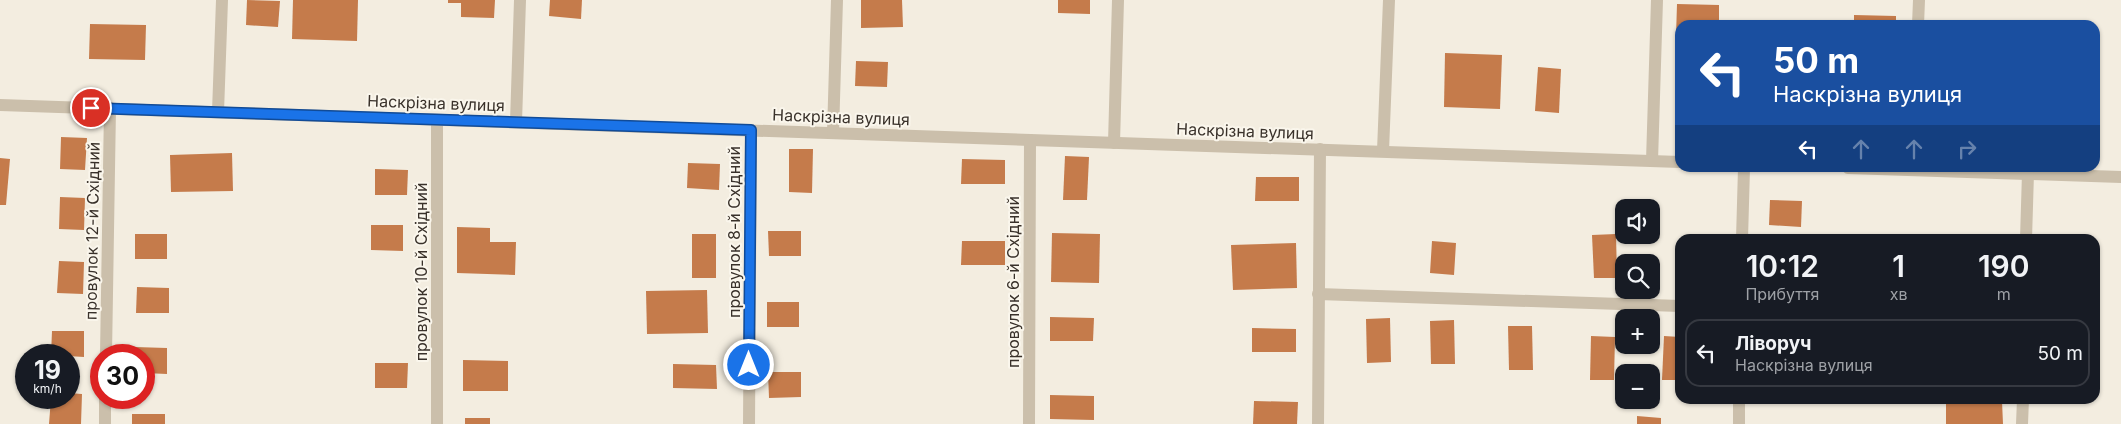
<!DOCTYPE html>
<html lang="uk">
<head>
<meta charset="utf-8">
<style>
	:root { --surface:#171b24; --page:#242831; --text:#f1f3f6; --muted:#9ea1a6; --line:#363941 }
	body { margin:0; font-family:Inter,sans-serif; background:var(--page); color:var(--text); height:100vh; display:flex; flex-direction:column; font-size:19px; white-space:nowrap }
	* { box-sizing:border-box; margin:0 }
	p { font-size:16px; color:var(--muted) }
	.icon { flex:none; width:28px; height:28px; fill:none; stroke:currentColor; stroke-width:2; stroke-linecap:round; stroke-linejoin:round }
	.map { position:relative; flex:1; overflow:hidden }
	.drawer { position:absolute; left:1675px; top:234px; width:425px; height:170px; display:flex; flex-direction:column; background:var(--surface); border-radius:15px; box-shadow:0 1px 4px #0004 }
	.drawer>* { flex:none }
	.guide { position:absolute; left:1675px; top:20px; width:425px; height:152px; border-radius:15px; box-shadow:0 1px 4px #0004; background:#1a4fa0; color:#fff; overflow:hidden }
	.controls { position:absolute; left:1615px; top:199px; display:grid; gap:10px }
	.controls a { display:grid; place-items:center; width:45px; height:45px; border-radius:10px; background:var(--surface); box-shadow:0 1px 4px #0004; font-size:25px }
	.speed { position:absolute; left:15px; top:344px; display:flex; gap:10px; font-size:25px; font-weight:700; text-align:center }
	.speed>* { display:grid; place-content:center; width:65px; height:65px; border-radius:50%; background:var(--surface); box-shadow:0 1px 4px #0004; line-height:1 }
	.speed small { font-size:12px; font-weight:400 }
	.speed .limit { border:8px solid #d22; background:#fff; color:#111 }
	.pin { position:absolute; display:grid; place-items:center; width:42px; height:42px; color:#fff; margin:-21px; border:2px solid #fff; border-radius:50%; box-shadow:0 1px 5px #0007 }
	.me { position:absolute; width:55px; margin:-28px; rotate:0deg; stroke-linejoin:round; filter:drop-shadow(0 0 4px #0008) }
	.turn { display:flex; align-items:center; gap:18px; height:105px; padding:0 15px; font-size:22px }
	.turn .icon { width:65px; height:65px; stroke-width:2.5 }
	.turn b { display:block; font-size:35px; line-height:42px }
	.lanes { display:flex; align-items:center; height:48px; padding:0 15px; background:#0003; justify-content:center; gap:25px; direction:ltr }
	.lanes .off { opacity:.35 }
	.eta { display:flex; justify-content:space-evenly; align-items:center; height:85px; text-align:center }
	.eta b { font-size:30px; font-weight:600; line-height:35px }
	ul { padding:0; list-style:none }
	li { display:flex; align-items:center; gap:15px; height:68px; margin:0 10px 8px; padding:0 5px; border:2px solid var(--line); border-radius:15px }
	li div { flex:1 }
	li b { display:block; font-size:19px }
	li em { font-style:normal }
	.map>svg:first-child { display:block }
	.building { fill:#c57b4b }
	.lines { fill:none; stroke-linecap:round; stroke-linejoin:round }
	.street { stroke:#cbbfab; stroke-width:12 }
	.route-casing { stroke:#114b97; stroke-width:12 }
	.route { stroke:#1a73e8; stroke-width:9 }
	.labels { text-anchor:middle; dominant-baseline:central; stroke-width:4; stroke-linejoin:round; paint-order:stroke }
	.street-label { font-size:16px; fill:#39312a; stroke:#faf6ec }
</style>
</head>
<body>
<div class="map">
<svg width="2121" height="424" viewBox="0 0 2121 424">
	<rect width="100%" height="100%" fill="#f3ede0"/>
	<g class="building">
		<path d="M247,0L280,1L278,27L246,25Z"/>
		<path d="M293,0H358L357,41L292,39Z"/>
		<path d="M448,0H495L494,18L461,17V3H448Z"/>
		<path d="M550,0H582L581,19L549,16Z"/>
		<path d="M861,0H902L903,27L861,28Z"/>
		<path d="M1058,0H1090V14L1058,13Z"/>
		<path d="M1677,4L1719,5V25H1680V36H1676Z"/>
		<path d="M1854,15L1896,16V25H1854Z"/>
		<path d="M90,24L146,25L145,60L89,59Z"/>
		<path d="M1445,53L1502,55L1500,109L1444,107Z"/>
		<path d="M856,61L888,62L887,87L855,86Z"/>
		<path d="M1538,67L1561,69L1559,113L1535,111Z"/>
		<path d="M61,137L87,138L85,170L60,169Z"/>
		<path d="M789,149H813L812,193L789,192Z"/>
		<path d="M232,153L233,191L171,192L170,155Z"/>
		<path d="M1065,156L1089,157L1087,200H1063Z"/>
		<path d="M0,158L10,159L6,205H0Z"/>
		<path d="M962,159L1005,160V184H961Z"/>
		<path d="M688,163L720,164L719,190L687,188Z"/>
		<path d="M375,169L408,170L407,195H375Z"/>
		<path d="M1256,177H1299V201H1255Z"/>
		<path d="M60,197L85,198L84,230L59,229Z"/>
		<path d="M1770,200L1802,201L1801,227L1769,225Z"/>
		<path d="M371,225H403V251L371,250Z"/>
		<path d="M457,227L490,228V242H516L515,275L457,273Z"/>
		<path d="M768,231H801V256H769Z"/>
		<path d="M1052,233L1100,234L1099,283L1051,282Z"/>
		<rect x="135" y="234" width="32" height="25"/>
		<rect x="692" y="234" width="24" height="44"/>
		<path d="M1616,234L1617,278H1594L1592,235Z"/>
		<path d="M962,241H1005V265H961Z"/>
		<path d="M1432,241L1456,243L1454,275L1430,273Z"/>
		<path d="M1296,243L1297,288L1233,290L1231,245Z"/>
		<path d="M59,261L84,262L83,294L57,293Z"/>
		<path d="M137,287L169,288V313H136Z"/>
		<path d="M707,290L708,333L647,334L646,291Z"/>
		<rect x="767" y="302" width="32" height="25"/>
		<path d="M1050,317L1094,318L1093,341H1050Z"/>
		<path d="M1390,318L1391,362L1367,363L1366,319Z"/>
		<path d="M1454,320L1455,364H1431L1430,321Z"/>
		<path d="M1508,326H1532L1533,370H1509Z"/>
		<path d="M1252,328L1296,329V352H1252Z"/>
		<path d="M52,331H84V357L51,355Z"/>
		<path d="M1591,336L1615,337L1614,380H1590Z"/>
		<path d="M1664,336L1680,337V380H1662Z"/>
		<path d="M135,347L167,348V374L144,373V355H135Z"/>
		<path d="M463,360L508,361V391H463Z"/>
		<path d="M375,363H408L407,388H375Z"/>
		<path d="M673,364L716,365L717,389L673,388Z"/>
		<path d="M768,372H801V397L769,398Z"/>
		<path d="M69,393L82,394L81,424H49L51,398H69Z"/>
		<path d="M1050,395L1094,396V420L1050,419Z"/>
		<path d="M1946,399H1993V401H2002L2003,424H1946Z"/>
		<path d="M1254,401L1298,402L1297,424H1253Z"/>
		<rect x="132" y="414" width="33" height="10"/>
		<path d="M1637,416L1661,418V424H1637Z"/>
		<rect x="465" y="418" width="25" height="6"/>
	</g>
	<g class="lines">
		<g class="street">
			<path d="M1918,25L1919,0"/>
			<path d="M0,105L1680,162"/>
			<path d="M218,112L222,0"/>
			<path d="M516,122L520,0"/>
			<path d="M833,133L837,0"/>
			<path d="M1114,143L1118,0"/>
			<path d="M1383,151L1389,0"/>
			<path d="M1652,161L1657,0"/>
			<path d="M1848,168L2121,177"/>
			<path d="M1742,239L1744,168"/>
			<path d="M2026,239L2028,173"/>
			<path d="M1318,294L1680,306"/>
			<path d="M106,355L110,108"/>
			<path d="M105,424V398"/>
			<path d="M437,424V120"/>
			<path d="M749,424L751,130"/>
			<path d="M1029,424L1030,140"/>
			<path d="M1318,424L1320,149"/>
			<path d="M1739,424V399"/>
			<path d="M2022,424L2023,399"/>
		</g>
	</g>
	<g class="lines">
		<g class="route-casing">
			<path id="route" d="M91,108L751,130L749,365"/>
		</g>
		<use href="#route" class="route"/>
	</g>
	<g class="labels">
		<g class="street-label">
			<text transform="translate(436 103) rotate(2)">Наскрізна вулиця</text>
			<text transform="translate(841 117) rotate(2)">Наскрізна вулиця</text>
			<text transform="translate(1245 131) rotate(2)">Наскрізна вулиця</text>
			<text transform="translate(92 231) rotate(-89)">провулок 12-й Східний</text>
			<text transform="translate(734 232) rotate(-90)">провулок 8-й Східний</text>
			<text transform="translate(421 272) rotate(-90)">провулок 10-й Східний</text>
			<text transform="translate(1013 282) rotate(-90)">провулок 6-й Східний</text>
		</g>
	</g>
</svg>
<div class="controls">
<a><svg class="icon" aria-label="sound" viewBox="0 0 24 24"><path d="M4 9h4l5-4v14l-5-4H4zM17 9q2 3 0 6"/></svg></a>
<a><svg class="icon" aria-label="search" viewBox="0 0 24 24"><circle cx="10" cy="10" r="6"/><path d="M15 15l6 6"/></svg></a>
<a>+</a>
<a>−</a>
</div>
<div class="speed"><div>19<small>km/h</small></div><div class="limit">30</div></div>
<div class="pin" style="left:91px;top:108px;background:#d93025"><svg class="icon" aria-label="arrive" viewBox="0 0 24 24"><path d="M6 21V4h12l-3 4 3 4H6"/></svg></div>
<svg class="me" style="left:749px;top:365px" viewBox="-20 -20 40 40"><circle r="17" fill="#1a73e8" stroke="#fff" stroke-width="3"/><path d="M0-11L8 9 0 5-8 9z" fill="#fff"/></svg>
<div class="guide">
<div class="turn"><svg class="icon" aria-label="left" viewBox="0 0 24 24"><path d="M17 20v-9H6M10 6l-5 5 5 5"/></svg><div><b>50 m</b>Наскрізна вулиця</div></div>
<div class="lanes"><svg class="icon" aria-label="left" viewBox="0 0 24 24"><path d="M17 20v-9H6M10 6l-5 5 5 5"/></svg><svg class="icon off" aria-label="ahead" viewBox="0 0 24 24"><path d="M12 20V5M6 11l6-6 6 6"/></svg><svg class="icon off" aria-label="ahead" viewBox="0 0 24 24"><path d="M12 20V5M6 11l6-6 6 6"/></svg><svg class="icon off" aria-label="right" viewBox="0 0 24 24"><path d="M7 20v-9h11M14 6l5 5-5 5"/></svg></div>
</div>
<section class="drawer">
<div class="eta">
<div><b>10:12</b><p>Прибуття</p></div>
<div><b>1</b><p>хв</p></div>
<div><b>190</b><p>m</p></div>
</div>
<ul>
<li><svg class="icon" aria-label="left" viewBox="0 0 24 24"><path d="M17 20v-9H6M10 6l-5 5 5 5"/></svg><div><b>Ліворуч</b><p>Наскрізна вулиця</p></div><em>50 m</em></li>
</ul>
</section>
</div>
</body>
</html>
